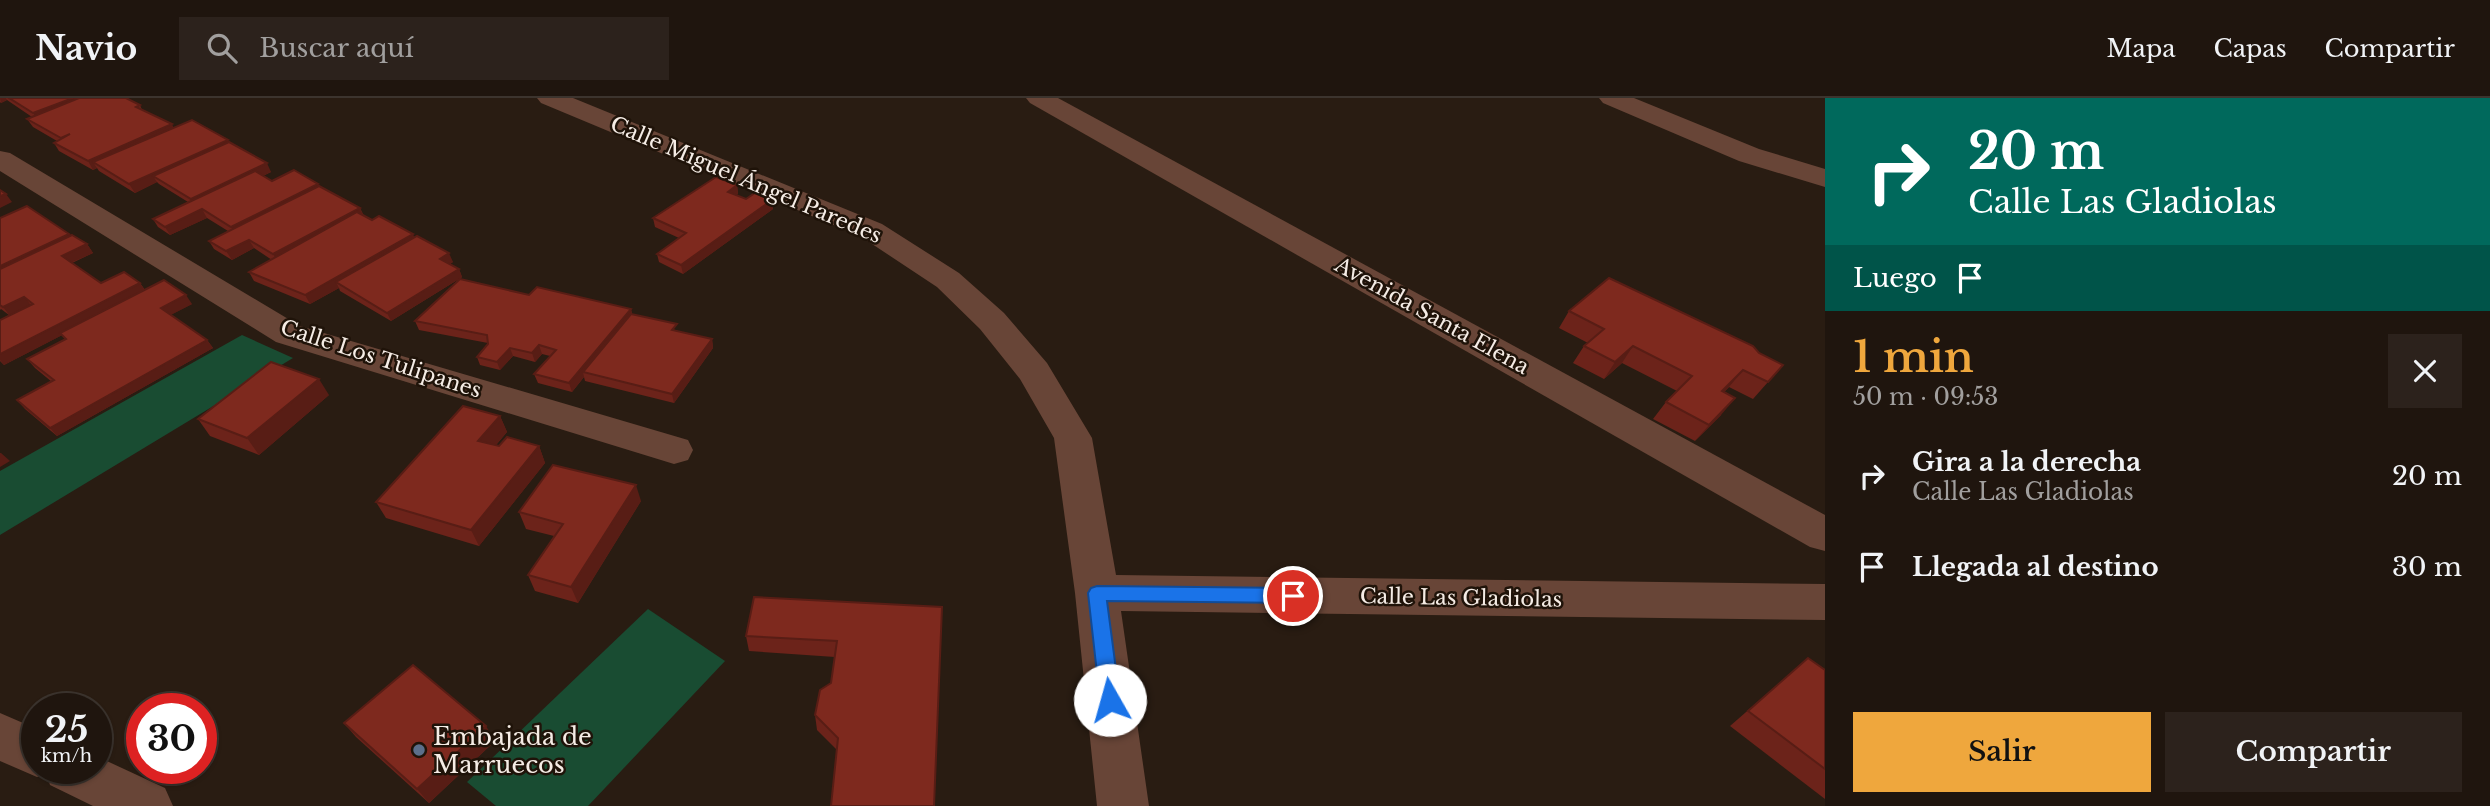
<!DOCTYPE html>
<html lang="es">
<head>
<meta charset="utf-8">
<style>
	:root { --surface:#1f150e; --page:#2c221c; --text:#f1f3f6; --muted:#a19f9e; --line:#3c342e; --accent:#efa73d }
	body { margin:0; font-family:"Libre Baskerville",serif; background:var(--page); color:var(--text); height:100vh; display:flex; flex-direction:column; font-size:26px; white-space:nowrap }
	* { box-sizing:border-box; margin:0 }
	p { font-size:23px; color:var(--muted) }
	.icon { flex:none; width:38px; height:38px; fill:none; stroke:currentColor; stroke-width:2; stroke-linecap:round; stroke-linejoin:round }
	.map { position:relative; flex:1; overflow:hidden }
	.side { display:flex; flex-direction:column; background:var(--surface); width:665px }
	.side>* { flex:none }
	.banner { background:#00695c; color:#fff; overflow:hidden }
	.speed { position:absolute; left:21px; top:595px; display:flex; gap:14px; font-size:35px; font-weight:700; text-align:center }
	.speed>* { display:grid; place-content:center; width:91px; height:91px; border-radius:50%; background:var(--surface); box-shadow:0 2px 5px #0004,0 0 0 2px var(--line); line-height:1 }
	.speed small { font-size:18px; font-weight:400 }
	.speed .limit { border:10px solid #d22; background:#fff; color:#111 }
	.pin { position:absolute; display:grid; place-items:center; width:60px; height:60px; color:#fff; margin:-30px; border:4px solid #fff; border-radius:50%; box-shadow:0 2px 7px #0007 }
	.me { position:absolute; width:77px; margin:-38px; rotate:353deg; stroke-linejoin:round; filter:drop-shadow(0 0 5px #0008) }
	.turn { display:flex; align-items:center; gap:24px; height:147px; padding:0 28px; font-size:32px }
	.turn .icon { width:91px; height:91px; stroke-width:2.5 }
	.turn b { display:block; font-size:49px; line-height:60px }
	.then { display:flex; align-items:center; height:66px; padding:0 28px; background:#0003; gap:14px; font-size:26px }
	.round { display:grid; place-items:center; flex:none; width:74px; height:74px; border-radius:0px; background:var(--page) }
	.summary { display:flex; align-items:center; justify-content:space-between; height:119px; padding:0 28px }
	h1 { font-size:42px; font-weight:600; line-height:52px; color:var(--accent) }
	.cta { display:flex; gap:14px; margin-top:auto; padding:14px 28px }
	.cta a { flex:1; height:80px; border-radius:0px; background:var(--accent); color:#111; font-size:28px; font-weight:600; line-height:80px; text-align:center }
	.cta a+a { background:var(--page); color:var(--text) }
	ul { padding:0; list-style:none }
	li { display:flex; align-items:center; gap:21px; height:91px; padding:0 28px }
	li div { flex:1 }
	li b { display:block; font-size:26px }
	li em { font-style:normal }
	header { display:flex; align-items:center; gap:42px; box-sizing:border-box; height:98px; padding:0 35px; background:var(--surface); border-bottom:2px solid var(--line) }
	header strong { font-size:33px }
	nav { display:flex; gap:38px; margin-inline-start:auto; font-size:24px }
	.search { width:490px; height:63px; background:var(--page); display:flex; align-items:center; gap:18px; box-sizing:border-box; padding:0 24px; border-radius:0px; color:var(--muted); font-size:26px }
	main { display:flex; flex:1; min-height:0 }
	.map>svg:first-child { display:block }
	.green { fill:#194c32 }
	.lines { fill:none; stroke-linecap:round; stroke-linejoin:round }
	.minor { fill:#684537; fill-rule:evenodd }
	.wall { fill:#6c231a }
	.shaded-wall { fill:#581d15 }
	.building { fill:#7e291e; stroke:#581d15; stroke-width:2 }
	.route { fill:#1a73e8; stroke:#114b97; stroke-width:2 }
	.service-dot { fill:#5c6f8a; stroke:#1f1309; stroke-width:2.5 }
	.labels { text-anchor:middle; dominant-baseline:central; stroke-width:5; stroke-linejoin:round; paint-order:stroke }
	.street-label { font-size:21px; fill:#f5ece5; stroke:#1f1309 }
	.near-poi-label { font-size:24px; fill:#f5ece5; stroke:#1f1309; text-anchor:start }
</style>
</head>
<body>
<header>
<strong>Navio</strong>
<div class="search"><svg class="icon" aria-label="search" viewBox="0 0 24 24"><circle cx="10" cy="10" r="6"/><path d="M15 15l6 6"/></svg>Buscar aquí</div>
<nav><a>Mapa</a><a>Capas</a><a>Compartir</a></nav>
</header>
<main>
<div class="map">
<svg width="1825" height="708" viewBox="0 0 1825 708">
	<rect width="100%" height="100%" fill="#291c12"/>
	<g class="green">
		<path d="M242,237L293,260L0,437V373Z"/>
		<path d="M648,511L725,563L588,708H496L467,684Z"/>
	</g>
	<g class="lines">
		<g class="minor">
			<path d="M537,0H573L882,126L959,175L1004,215L1047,265L1092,340L1116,477L1825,486V522L1121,513L1149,708H1097L1075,495L1054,340L1020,281L980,231L937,189L860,138L541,5Z"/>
			<path d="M1026,0H1058L1825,417V453L1810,449L1030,5Z"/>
			<path d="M1599,0H1634L1759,51L1825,71V89L1739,63L1603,5Z"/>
			<path d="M0,53L10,55L300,228L688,342L693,352L688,362L674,366L276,244L0,73Z"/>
			<path d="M0,615L37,631V670H96V658L165,690L173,708H93L50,687L46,676L37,679L0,663Z"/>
		</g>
	</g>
	<g class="wall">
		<path d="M0,0H126L140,7L142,12L174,30L230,45L271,74L263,78L272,83L318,86L319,88L360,110L364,118L415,139L453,164L450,166L459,171L462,179L460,181L529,197L631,211L632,216L678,233L712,241L713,250L674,305L585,283L584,279L572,294L538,285L534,276L550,258L542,256L535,264L513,258L500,272L480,267L477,259L488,245L419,232L415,223L459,181L391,223L340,193L339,190L310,206L254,183L249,174L272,162L254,150L232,162L214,151L209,143L228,133L207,120L170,137L158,129L153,121L188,104L159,86L157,84L135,95L99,73L97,70L93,72L59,53L54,45L57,43L33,29L27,21L32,19L7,2L1,5L0,4Z"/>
		<path d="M737,87L738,96L736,97L746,101L772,102L773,111L683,176L659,164L657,156L679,140L655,129L653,120Z"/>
		<path d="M0,120L70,138L87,146L93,155L72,165L101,185H140L145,192L192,206L170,217L207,242L213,250L57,338L25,311L17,302L52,284L35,270L27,261L65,241L62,237L4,267L0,263V222L9,217L1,211L0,212Z"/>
		<path d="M1569,213L1759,255L1783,267L1753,301L1729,289L1724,294L1721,317L1695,343L1653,321L1666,304L1677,293L1622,265L1604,281L1573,265L1584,248L1588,245L1559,230Z"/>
		<path d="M329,297L259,357L210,338L198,321Z"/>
		<path d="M500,318L507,334L496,347L539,348L545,365L479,448L386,420L376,404Z"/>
		<path d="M641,403L578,505L535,493L528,477L554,438L526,431L519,414Z"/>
		<path d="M942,509L837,652L817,632L815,617L831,585L835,559L749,553L746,538Z"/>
		<path d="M1808,560L1825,572V701L1730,628Z"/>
		<path d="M344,625L495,643L429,705L356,639Z"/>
	</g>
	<g class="shaded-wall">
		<path d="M0,0H6L7,2L1,5Z"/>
		<path d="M73,0H99L39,24L33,15Z"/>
		<path d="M172,26L176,35L93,64L97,70L93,72L88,63Z"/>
		<path d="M228,42L233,50L153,78L157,84L135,95L129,86Z"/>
		<path d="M267,65L271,74L197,109L191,101Z"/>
		<path d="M318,86L323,95L236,138L231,129Z"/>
		<path d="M737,87L738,96L729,102L728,94Z"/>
		<path d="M6,96L12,104L0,110V98Z"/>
		<path d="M772,102L773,111L683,176L681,167Z"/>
		<path d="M360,110L364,119L278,165L273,156Z"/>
		<path d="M202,111L207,120L170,137L165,129Z"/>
		<path d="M69,136L75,145L0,180V168Z"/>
		<path d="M413,136L417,145L336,184L339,190L310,206L305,197Z"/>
		<path d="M249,142L254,150L232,162L226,153Z"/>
		<path d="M87,146L93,155L68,166L62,158Z"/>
		<path d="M449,155L453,164L444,169L440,161Z"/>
		<path d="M459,171L462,179L391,223L387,215Z"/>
		<path d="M140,185L146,194L4,267L0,262V256Z"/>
		<path d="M186,197L192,206L167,219L161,210Z"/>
		<path d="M24,199L31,207L10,218L3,209Z"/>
		<path d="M631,211L633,220L583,274L584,279L572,294L569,285Z"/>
		<path d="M712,241L713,250L674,305L672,296Z"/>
		<path d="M207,242L213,250L57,338L50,330Z"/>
		<path d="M539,247L542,256L535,264L532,255Z"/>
		<path d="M1633,248L1622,265L1604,281L1615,264Z"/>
		<path d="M510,250L513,258L500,272L497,264Z"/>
		<path d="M1743,272L1729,289L1708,310L1722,293Z"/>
		<path d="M319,281L329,297L259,357L247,340Z"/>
		<path d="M1735,300L1721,317L1695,343L1709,327Z"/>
		<path d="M500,318L507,334L485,360L478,343Z"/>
		<path d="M539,348L545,365L479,448L471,432Z"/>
		<path d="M0,355H1L10,363L0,369Z"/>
		<path d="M636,387L641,403L578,505L571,489Z"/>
		<path d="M486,628L495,643L429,705L417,691Z"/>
	</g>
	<g class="building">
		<path d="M9,0H73L33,15Z"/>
		<path d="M79,0H126L140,7L136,9L172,26L88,63L54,45L70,36L61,40L27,21Z"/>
		<path d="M192,22L228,42L129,86L93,64Z"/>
		<path d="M229,44L267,65L191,101L153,78Z"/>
		<path d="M294,72L318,86L231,129L202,111L165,129L153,121L255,73L272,83Z"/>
		<path d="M716,79L737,87L728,94L746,101L755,95L772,102L681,167L657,156L686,135L653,120Z"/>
		<path d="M319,88L360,110L273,156L249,142L226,153L209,143Z"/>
		<path d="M0,92L6,96L0,98Z"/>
		<path d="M27,108L69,136L0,168V120Z"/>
		<path d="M357,114L372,122L379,118L413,136L305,197L249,174Z"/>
		<path d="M72,137L87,146L62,158L101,185L124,174L140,185L0,256V222L33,206L24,199L3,209L0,207V171Z"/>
		<path d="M417,138L449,155L440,161L459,171L387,215L336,184Z"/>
		<path d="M1609,180L1753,248L1759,255L1783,267L1768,284L1743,272L1722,293L1735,300L1709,327L1666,304L1692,278L1633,248L1615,264L1584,248L1604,231L1569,213Z"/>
		<path d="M460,181L529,197L537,189L631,211L569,285L534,276L556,252L539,247L532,255L510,250L497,264L477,259L488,246L487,237L415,223Z"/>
		<path d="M164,182L186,197L161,210L207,242L50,330L17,302L54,282L27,261L66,241L60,235Z"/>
		<path d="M631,216L677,226L672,232L712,241L672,296L583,274Z"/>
		<path d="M271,264L319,281L247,340L198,321Z"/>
		<path d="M463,308L500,318L478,343L499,348L507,339L539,348L471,432L376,404Z"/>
		<path d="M553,367L636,387L571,489L528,477L563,426L519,414Z"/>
		<path d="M754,499L942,509L934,708H831L838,640L815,617L820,592L831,585L837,543L746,538Z"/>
		<path d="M1808,560L1825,572V671L1748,613Z"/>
		<path d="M413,567L486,628L417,691L344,625Z"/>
	</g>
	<path class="route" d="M1097,488L1293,490L1300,492L1302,498L1300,503L1293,505L1107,503L1120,602L1117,608L1110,610L1103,608L1100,602L1088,495L1091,490Z"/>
	<circle class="service-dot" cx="419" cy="652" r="7"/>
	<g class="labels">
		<g class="street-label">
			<text transform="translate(746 82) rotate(23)">Calle Miguel Ángel Paredes</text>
			<text transform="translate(1432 218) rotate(29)">Avenida Santa Elena</text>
			<text transform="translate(381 261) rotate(18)">Calle Los Tulipanes</text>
			<text transform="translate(1461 500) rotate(1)">Calle Las Gladiolas</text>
		</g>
		<g class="near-poi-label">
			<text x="433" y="638">Embajada de<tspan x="433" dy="28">Marruecos</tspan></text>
		</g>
	</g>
</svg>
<div class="speed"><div>25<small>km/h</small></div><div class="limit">30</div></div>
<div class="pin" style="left:1293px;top:498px;background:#d93025"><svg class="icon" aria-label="arrive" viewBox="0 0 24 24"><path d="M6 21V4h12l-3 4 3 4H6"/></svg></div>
<svg class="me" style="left:1110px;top:602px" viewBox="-20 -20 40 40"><circle r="19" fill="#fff"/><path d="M0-13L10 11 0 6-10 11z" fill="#1a73e8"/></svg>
</div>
<section class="side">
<div class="banner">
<div class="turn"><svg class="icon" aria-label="right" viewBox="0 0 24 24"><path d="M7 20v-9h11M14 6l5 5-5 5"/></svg><div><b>20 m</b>Calle Las Gladiolas</div></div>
<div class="then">Luego<svg class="icon" aria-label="arrive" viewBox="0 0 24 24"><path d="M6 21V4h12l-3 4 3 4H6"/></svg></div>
</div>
<div class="summary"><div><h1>1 min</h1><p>50 m · 09:53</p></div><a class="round"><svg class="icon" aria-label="close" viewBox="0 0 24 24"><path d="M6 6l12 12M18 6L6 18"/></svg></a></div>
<ul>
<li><svg class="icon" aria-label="right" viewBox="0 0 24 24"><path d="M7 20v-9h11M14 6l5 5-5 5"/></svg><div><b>Gira a la derecha</b><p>Calle Las Gladiolas</p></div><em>20 m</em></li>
<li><svg class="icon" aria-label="arrive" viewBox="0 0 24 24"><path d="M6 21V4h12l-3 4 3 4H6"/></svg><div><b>Llegada al destino</b></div><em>30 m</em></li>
</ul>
<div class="cta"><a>Salir</a><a>Compartir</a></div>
</section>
</main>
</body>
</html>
